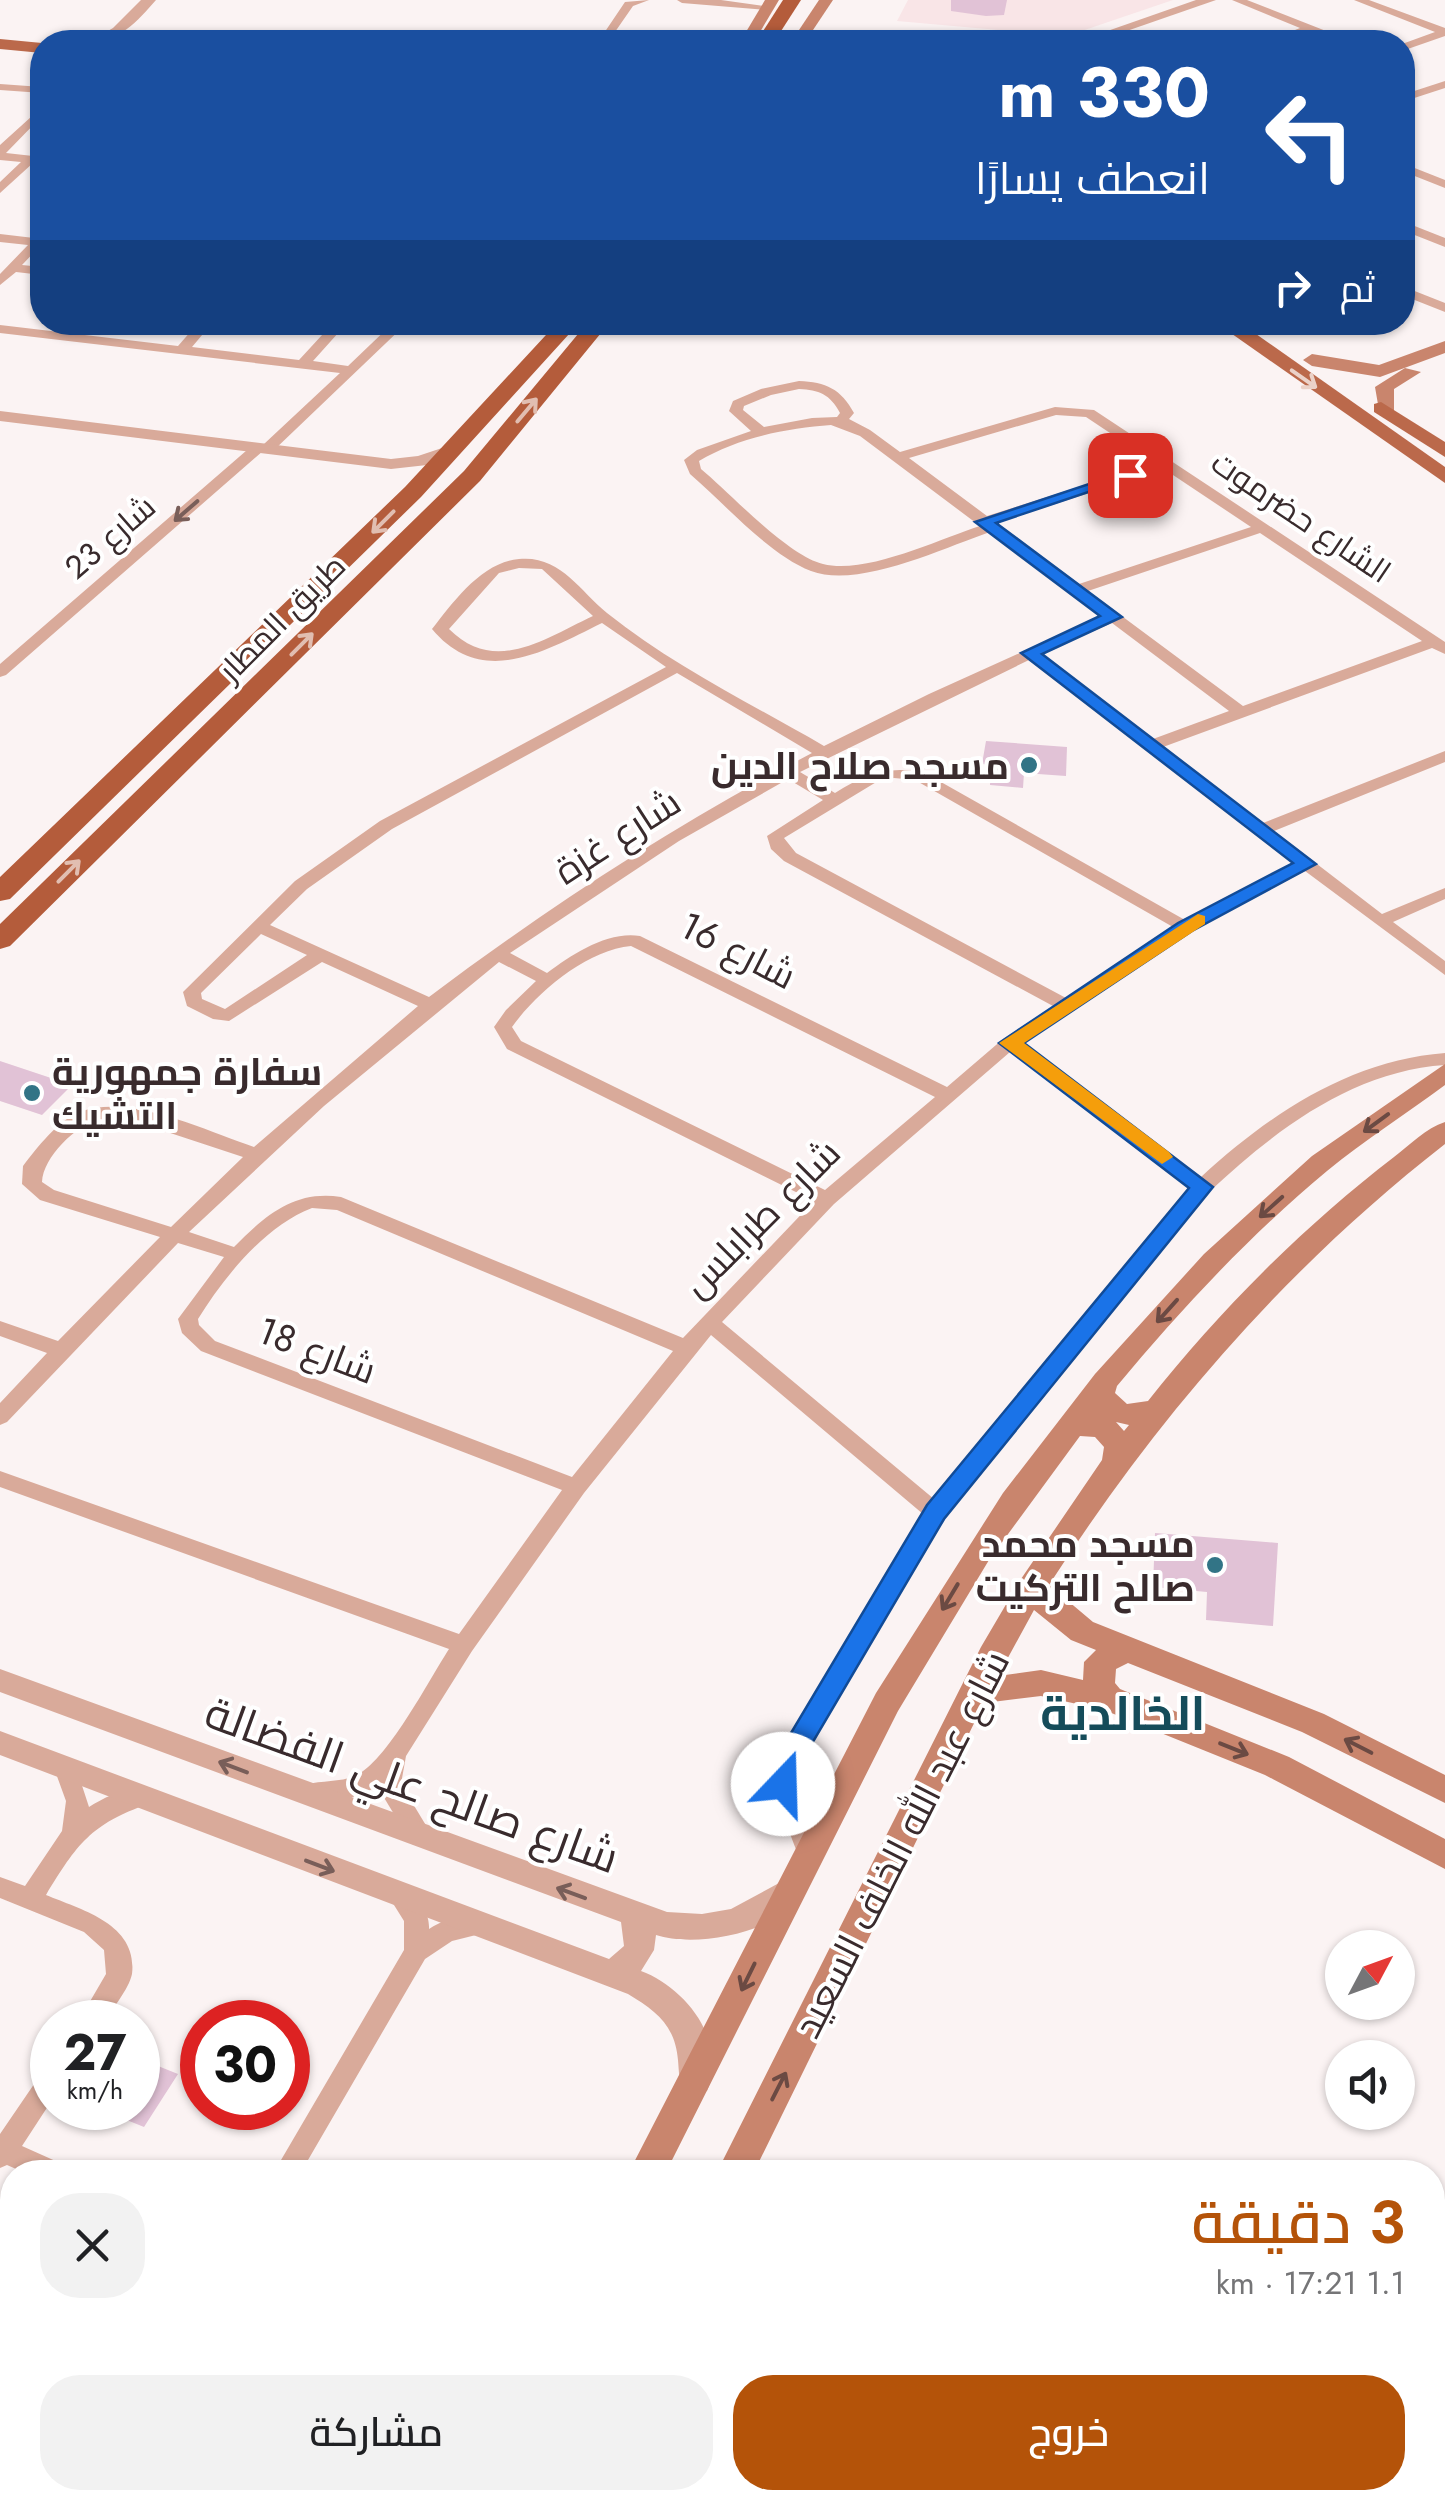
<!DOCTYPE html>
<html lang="ar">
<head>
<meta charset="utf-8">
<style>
	:root { --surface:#fff; --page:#f2f2f2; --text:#202124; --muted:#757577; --accent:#b45309 }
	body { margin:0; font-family:Jost,Cairo,sans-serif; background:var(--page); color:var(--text); direction:rtl; height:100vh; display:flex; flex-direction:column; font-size:38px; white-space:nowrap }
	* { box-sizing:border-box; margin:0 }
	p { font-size:32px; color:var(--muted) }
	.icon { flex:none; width:55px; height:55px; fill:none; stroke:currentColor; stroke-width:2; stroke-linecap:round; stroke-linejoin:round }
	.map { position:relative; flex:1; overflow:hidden; direction:ltr }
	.drawer { position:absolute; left:0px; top:2160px; width:1445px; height:350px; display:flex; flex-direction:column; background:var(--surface); border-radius:40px 40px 0 0; box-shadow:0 2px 8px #0004; direction:rtl }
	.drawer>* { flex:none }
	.banner { position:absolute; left:30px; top:30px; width:1385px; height:305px; border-radius:40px; box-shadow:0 2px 8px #0004; direction:rtl; background:#1a4fa0; color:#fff; overflow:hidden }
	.needle { width:65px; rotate:49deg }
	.tools { position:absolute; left:1325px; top:1930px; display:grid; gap:20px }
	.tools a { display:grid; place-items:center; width:90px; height:90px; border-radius:50%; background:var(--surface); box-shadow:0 2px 8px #0004; font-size:50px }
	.speed { position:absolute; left:30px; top:2000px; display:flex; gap:20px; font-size:50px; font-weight:700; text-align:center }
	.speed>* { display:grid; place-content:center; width:130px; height:130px; border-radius:50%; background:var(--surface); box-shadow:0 2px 8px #0004; line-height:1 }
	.speed small { font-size:25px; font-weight:400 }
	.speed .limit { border:15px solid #d22; background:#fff; color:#111 }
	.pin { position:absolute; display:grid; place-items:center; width:85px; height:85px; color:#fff; margin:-42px; border-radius:20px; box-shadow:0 5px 15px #0006 }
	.me { position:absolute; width:110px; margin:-55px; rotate:21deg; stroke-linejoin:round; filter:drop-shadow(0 0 8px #0008) }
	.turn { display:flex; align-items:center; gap:35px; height:210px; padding:0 40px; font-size:45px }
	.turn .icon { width:130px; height:130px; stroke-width:2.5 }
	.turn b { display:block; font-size:70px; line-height:85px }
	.then { display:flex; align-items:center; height:95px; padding:0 40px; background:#0003; gap:20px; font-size:38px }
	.round { display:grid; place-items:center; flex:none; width:105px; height:105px; border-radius:40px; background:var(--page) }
	.summary { display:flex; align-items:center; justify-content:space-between; height:170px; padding:0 40px }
	h1 { font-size:60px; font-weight:600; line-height:75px; color:var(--accent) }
	.action { display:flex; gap:20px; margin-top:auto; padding:20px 40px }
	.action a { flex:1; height:115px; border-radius:40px; background:var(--accent); color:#fff; font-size:40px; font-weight:600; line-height:115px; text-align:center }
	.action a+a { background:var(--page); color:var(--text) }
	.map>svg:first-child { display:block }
	.built { fill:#f9e5e7 }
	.building { fill:#e1c2d6 }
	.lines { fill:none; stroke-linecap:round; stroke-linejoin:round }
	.minor { fill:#d9aa9a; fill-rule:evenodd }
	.tertiary { fill:#d9aa9a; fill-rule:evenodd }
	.secondary { fill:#c9856d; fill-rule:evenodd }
	.primary { fill:#bb694b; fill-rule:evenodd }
	.trunk { fill:#b45c3b; fill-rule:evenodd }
	.oneway { stroke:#ebd2c9 }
	.oneway2 { stroke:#e1beb1 }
	.oneway3 { stroke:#795e59 }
	.oneway4 { stroke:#6b4a43 }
	.route { fill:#1a73e8; stroke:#114b97; stroke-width:2.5 }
	.slow { fill:#f59e0b }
	.poi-dot { fill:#327486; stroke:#fff; stroke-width:4 }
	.labels { text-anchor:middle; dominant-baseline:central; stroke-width:8; stroke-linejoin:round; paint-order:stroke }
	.far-street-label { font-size:32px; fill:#392b2d; stroke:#fff }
	.poi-label { font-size:38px; font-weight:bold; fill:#392b2d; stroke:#fff; text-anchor:end }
	.street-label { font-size:38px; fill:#392b2d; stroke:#fff }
	.near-street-label { font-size:45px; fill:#392b2d; stroke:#fff }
	.district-label { font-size:48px; font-weight:bold; fill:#154c5a; stroke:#fff }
</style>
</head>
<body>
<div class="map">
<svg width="1445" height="2510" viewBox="0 0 1445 2510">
	<rect width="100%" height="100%" fill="#fbf3f3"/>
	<path class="built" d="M908,0H1173L1067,36L897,21Z"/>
	<g class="building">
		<path d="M951,0H1007L1004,15L986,16L951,11Z"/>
		<path d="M986,741L1067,747L1066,776L1024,773L1023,788L990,785L991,765L982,764Z"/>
		<path d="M0,1061L72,1085L42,1115L0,1101Z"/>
		<path d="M1155,1533L1278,1543L1273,1626L1206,1620L1207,1592L1153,1587Z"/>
		<path d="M138,2058L178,2074L144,2127L97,2108H138Z"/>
	</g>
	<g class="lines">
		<g class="minor">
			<path d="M649,0L633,6L608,42H598L625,2Z"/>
			<path d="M677,0H721L772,7L767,10L682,3Z"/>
			<path d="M1232,0H1247L1354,42H1339L1310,32L1279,42H1265L1300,28Z"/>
			<path d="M1354,0H1369L1445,28V36L1402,51V44L1435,32Z"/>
			<path d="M1445,81V88L1402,102V95Z"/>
			<path d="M0,84L42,87V93L0,90Z"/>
			<path d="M42,107V116L6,153L42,157V163H33L0,193V182L21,162L0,160V145Z"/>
			<path d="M1402,163L1445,180V188L1402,171Z"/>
			<path d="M1402,221L1445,238V247L1402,230Z"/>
			<path d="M42,233V244L22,265L42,267V275L16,272L0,285V274L28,245L0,242V234L34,238Z"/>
			<path d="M1402,286L1445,303V312L1402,295Z"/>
			<path d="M199,322H213L192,347L299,360L334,322H348L313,361L348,366L394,322H408L273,451H263L6,675L0,677V664L254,444H264L340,373L0,333V325L178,346Z"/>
			<path d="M799,381C826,382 841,389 854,413L849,419L870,430L900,452L1055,407L1094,410L1445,642V654L1432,648L1163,747L1263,823L1445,751V762L1274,831L1382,914L1445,888V899L1393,922L1445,961V975L1305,871L1191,931L1022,1043L1201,1177C1269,1114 1351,1060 1445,1053V1065C1353,1071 1275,1130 1209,1192L943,1518L809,1745L795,1784L821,1853L818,1860L809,1863L800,1860L771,1784L790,1736L923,1514L711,1335L584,1493L472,1651L406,1756L401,1784L433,1837L430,1844L421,1847L412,1844L377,1786C360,1798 320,1807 300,1800L296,1793L300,1786C317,1780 338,1783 355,1776C386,1763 429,1680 449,1649L0,1487V1471L459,1634L562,1490L201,1351L182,1333L178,1319L224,1257L178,1243L7,1422L0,1425V1403L47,1353L0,1336V1321L58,1341L160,1237L40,1200L22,1184L23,1166C37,1148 58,1120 80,1112C130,1093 206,1131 254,1147L418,1006L322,962L229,1021L213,1019L187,1006L183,992L295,881L380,821L666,667L602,623C545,651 482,689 432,629C454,601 482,562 519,559C560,555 579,590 607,613C673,666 752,704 824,746L929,694L1102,616L990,532C943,548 859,589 811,571C768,554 725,504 690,474L684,460L697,450L751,431L729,411L733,401L761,389ZM799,389C819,390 830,394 840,413L837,417L812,418L764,427L743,410L744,406L771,395ZM1056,415L1086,417L1155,463L987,516L909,458ZM831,425L860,436L980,526C939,539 866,575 823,564C787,555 731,494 701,469L699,461C737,438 787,428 831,425ZM1164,469L1251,527L1079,584L996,523ZM1260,533L1422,641L1243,706L1088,591ZM519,568L542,569L593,616C544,639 495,675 449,629L499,573ZM1112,623L1229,711L1153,739L1041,654ZM1029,660L1294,863L1185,920L925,773C888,765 866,774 835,793L800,772ZM677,673L812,753C677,824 551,905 429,997L270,925L307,889L392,829ZM894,778L915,780L1173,927L1066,998L796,853L784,838L878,781ZM788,779L823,800L767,836L771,849L784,861L1053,1006L1003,1039L947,1087L640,936C607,931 573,954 547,973L510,953L679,841ZM261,934L307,955L225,1009L202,999L201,993ZM631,946L935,1097L825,1190L521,1041L512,1027C537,992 587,950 631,946ZM499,962L536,981L506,1010L494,1027L507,1049L814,1201L683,1338L341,1197C294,1190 266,1215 234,1247L189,1232L324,1106ZM1010,1052L1190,1188L934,1499L722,1322L834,1204ZM100,1119L143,1124L243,1157L171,1227L54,1190L42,1182C43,1157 76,1125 100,1119ZM312,1208L337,1210L673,1351L572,1477L215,1341L199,1325L198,1319C224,1277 265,1226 312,1208Z"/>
			<path d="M66,1758L74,1761L89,1807C105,1797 130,1784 148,1790L152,1797L148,1804C91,1824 77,1844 46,1895C82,1910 138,1924 132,1974C129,1989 112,2009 104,2022H78L106,1974L104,1950L84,1932L0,1898V1877L25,1886L62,1831L66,1801L54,1768L58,1761Z"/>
			<path d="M401,1887C417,1892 430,1912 429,1929C444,1919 470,1911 488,1918L491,1925L488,1932L452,1941L425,1959L301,2172H274L404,1950V1921L389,1897L392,1890Z"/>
			<path d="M52,2067V2100L22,2146L60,2163L64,2172H23L7,2165L0,2168V2134L43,2071Z"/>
			<path d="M82,2498H114L108,2510H76Z"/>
		</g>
		<g class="tertiary">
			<path d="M141,0H156C137,22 119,42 89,42L113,28Z"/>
			<path d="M1196,0H1216L1095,42H1076Z"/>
			<path d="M0,411L391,459L418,456L454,444L463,449L427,465L391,469L0,421Z"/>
			<path d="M0,1669L667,1912L702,1914L731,1909L792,1876L803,1880L807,1889C786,1931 698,1949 656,1935L654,1950L641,1971C685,1987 729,2042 707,2091L695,2095L683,2091C679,2081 679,2072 678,2060C675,2025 656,2011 628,1994L0,1755V1731L609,1959L624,1946L621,1922L0,1692Z"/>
		</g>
		<g class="secondary">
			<path d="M765,0H779L754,42H740Z"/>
			<path d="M819,0H833L805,42H791Z"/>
			<path d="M1445,341V353L1380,377L1312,366L1303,360L1312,354L1379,365Z"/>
			<path d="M1405,368L1421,372L1394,389V416H1380L1375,387Z"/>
			<path d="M1445,1064V1085C1406,1114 1365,1140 1327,1171C1250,1235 1181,1309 1117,1386L1115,1393L1127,1404L1148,1401C1219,1311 1303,1227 1394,1157C1410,1145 1426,1128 1445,1122V1144C1286,1268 1158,1416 1049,1585L1093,1622L1324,1714L1445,1775V1803L1302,1732L1128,1663L1116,1669L1115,1683L1120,1689L1289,1757L1445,1839V1869L1265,1775L1104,1710L1041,1696L984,1703L754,2172H717L981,1647L1021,1579L1102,1460L1104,1447L1095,1437L1080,1436L989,1560L898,1711L666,2172H629L876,1693L1003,1493L1095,1374L1204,1254L1312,1156ZM1116,1422L1129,1425L1124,1431ZM1034,1610L1071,1640L1096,1650L1084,1662L1083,1680L1041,1670L998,1676Z"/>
			<path d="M435,2498H478L473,2510H430Z"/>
			<path d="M532,2498H574L569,2510H527Z"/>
		</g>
		<g class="primary">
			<path d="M0,39L42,43V53L0,49Z"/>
			<path d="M1215,322H1239L1445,467V483Z"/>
			<path d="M1381,402L1445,442V457L1374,412V404Z"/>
		</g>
		<g class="trunk">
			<path d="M783,0H801L774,42H756Z"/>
			<path d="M558,322H580L421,497L10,899L0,901V877L405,487Z"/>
			<path d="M588,322H610L480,481L10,946L0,949V924L464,471Z"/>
		</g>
	</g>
	<defs><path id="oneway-shaft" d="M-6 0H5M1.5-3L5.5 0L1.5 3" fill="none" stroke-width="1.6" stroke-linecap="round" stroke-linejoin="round" transform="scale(2.5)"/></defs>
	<use class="oneway" href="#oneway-shaft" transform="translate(1304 379) rotate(35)"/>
	<g class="oneway2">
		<use href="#oneway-shaft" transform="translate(527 410) rotate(-50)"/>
		<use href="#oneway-shaft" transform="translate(383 522) rotate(135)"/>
		<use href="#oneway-shaft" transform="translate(302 644) rotate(-45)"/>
		<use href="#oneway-shaft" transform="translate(69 871) rotate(-45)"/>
	</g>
	<g class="oneway3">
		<use href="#oneway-shaft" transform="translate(186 511) rotate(139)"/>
		<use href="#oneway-shaft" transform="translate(233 1767) rotate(-159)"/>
		<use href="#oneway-shaft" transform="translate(320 1866) rotate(21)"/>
		<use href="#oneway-shaft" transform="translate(571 1893) rotate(-160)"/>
	</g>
	<g class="oneway4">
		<use href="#oneway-shaft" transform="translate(1376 1123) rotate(144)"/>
		<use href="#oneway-shaft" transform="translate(1271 1207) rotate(138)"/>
		<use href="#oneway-shaft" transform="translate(1167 1311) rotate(132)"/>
		<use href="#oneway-shaft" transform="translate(950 1597) rotate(121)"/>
		<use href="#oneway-shaft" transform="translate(1358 1746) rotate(-153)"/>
		<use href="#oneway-shaft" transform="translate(1234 1749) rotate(22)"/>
		<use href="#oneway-shaft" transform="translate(748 1977) rotate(116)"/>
		<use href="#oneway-shaft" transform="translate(779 2086) rotate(-63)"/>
	</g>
	<path class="route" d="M1125,472L1139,475L996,523L1122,617L1042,654L1316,864L1192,931L1024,1043L1213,1187L944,1519L811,1745L793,1791H774L770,1784L785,1743L927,1505L1189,1188L999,1043L1178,923L1293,863L1021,653L1100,616L975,522Z"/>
	<path class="slow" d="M1198,914L1205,916V924L1024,1043L1169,1152L1173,1157L1162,1164L999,1043Z"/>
	<g class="poi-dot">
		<circle cx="1029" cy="765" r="10"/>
		<circle cx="32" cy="1093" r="10"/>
		<circle cx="1215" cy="1565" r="10"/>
	</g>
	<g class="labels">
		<g class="far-street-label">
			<text transform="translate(1301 517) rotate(34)">الشارع حضرموت</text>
			<text transform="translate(110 537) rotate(-41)">شارع 23</text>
			<text transform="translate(282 618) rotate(-45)">طريق المطار</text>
		</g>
		<g class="poi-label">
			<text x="1009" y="765">مسجد صلاح الدين</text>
			<text x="52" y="1071" text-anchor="start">سفارة جمهورية<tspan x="52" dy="44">التشيك</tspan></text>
			<text x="1195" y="1543">مسجد محمد<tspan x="1195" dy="44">صالح التركيت</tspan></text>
		</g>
		<g class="street-label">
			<text transform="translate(617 836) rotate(-33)">شارع غزة</text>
			<text transform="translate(738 950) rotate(27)">شارع 16</text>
			<text transform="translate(761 1218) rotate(-45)">شارع طرابلس</text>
			<text transform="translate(317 1350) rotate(21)">شارع 18</text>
			<text transform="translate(901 1844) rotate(-63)">شارع عبد الله الخلف السعيد</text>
		</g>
		<g class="near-street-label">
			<text transform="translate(412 1785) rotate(20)">شارع صالح علي الفضالة</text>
		</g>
		<g class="district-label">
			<text x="1123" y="1713">الخالدية</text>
		</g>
	</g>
</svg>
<div class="tools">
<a><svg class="needle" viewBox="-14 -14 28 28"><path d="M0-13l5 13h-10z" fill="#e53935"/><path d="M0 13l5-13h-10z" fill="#757577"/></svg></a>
<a><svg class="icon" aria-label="sound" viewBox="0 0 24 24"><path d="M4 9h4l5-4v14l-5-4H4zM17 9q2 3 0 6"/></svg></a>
</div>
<div class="speed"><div>27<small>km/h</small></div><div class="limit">30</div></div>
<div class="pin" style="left:1130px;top:475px;background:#d93025"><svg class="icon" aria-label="arrive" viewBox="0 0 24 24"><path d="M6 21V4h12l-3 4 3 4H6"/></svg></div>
<svg class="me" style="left:783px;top:1784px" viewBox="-20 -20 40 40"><circle r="19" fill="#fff"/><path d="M0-13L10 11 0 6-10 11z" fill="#1a73e8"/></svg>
<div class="banner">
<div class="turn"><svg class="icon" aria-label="left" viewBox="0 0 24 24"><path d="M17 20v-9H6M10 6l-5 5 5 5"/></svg><div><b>330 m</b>انعطف يسارًا</div></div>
<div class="then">ثم<svg class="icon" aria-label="right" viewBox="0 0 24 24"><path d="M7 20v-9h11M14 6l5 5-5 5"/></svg></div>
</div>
<section class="drawer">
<div class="summary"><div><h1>3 دقيقة</h1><p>1.1 km · 17:21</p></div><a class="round"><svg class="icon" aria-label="close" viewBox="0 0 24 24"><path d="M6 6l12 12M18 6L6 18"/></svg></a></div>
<div class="action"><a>خروج</a><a>مشاركة</a></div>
</section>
</div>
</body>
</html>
